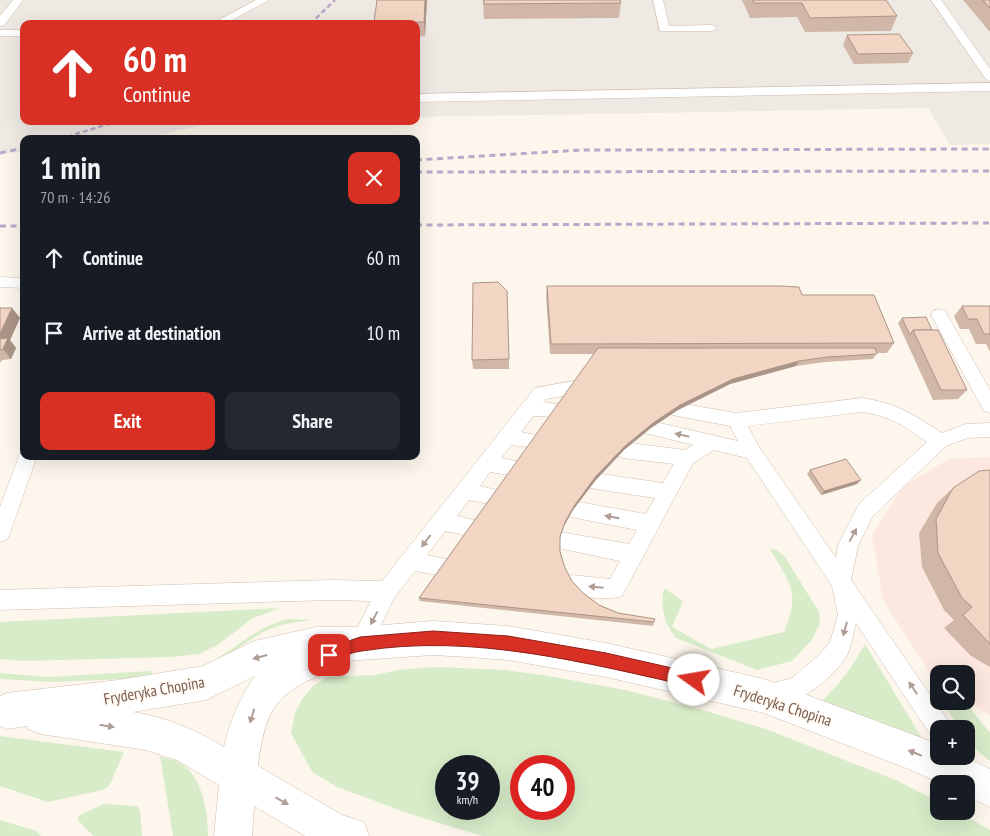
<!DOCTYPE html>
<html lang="en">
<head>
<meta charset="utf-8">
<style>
	:root { --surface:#171b24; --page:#242831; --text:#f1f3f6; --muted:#9ea1a6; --accent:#d93025 }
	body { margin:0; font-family:"PT Sans Narrow",sans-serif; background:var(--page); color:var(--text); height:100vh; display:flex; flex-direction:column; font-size:19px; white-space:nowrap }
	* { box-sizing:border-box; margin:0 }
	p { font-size:16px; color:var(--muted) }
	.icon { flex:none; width:28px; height:28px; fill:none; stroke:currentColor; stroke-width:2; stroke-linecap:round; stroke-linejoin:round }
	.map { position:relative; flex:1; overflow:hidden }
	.side { position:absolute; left:20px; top:135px; width:400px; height:325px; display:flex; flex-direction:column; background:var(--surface); border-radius:10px; box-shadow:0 5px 20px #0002 }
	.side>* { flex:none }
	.guide { position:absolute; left:20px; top:20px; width:400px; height:105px; border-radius:10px; box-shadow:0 5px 20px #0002; background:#d93025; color:#fff; overflow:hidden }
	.tools { position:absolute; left:930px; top:665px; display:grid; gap:10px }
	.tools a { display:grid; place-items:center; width:45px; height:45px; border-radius:10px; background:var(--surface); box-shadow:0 5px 20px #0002; font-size:25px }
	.speed { position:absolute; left:435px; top:755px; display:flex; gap:10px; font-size:25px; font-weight:700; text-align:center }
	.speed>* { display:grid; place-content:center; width:65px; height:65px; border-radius:50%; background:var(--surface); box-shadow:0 5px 20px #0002; line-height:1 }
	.speed small { font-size:12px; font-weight:400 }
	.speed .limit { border:8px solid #d22; background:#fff; color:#111 }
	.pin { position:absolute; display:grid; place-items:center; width:42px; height:42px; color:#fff; margin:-21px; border-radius:10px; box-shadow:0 2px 8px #0006 }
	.me { position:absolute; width:55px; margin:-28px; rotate:283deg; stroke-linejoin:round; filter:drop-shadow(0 0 4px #0008) }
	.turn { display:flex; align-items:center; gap:18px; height:105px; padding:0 20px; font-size:22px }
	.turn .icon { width:65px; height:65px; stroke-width:2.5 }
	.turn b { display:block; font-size:35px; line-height:42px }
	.round { display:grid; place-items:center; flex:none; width:52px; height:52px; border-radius:10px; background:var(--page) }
	.overview { display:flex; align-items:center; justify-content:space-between; height:85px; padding:0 20px }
	h1 { font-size:30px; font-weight:600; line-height:38px }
	.action { display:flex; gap:10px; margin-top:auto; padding:10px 20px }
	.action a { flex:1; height:58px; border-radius:10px; background:var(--accent); color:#fff; font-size:20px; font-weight:600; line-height:58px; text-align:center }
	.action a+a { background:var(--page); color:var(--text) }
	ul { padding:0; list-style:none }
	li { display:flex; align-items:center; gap:15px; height:75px; padding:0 20px }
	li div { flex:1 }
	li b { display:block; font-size:19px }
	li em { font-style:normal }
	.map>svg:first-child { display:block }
	.commercial { fill:#fde8e0 }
	.industrial { fill:#efe9e4 }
	.green { fill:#d8ecc9; fill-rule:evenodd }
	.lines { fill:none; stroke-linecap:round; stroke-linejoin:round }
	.service-casing { stroke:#d1beb0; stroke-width:1 }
	.tertiary-casing { stroke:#d1beb0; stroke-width:1 }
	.service { fill:#fff; fill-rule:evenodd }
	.tertiary { fill:#fff; fill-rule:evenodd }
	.rail-far1 { stroke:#b9a8c9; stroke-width:2.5; stroke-dasharray:5 3; stroke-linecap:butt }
	.rail { stroke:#b9a8c9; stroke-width:3; stroke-dasharray:6 4.5; stroke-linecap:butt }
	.wall { fill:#d1b7a8 }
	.shaded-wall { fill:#aa9588 }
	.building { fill:#f3d5c3; stroke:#aa9588 }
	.oneway { fill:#af9d94 }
	.route { fill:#d93025; stroke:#8d1f18 }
	.labels { text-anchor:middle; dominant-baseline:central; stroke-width:4; stroke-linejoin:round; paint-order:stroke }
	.near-street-label { font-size:16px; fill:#7a5c4d; stroke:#fffaf3 }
</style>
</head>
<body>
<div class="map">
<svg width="990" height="836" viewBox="0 0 990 836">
	<rect width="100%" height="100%" fill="#fdf6ec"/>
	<path class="commercial" d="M990,457V716L966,700V674H939V680L931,675L883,600L872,535L902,487L949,459Z"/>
	<path class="industrial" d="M0,0H990V144L950,145L928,108L416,117V24H24V121H222L140,139H24V152L0,153Z"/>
	<g class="green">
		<path d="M770,549L777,550L785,557L819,612L820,623L812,640L792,661L757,670L676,638C664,623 660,607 664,588L683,601L672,627L711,649L784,632C801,591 790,584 770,549Z"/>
		<path d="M280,608L253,618L219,644L199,654L172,657L23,661L0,659V622Z"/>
		<path d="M288,619L313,620C295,622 276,624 260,634C240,645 224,661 204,672L205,666C234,650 256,627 288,619Z"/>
		<path d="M865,644L923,740L822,701C840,684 853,666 865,644Z"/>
		<path d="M436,667L505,670L549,676L625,690L696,708L766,729L898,781L939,802V811H957L990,830V836H482L413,815L337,787L312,772L291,733L295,713L302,699L313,686L328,677L375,675L398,670ZM446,766H489V809H446ZM521,766H564V809H521Z"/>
		<path d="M152,671L151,678L53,682L0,679V673L48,677Z"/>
		<path d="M965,702L990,733V761C980,753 966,743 966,729H961L948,711Z"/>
		<path d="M0,736L124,752L111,782L108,787L102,790L48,802L0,786Z"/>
		<path d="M160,756C167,759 176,760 182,764C203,779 208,813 208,836H173Z"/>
		<path d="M104,804L137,806L140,811L142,836H93L78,820V816Z"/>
		<path d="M0,820L36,831L41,836H0Z"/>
	</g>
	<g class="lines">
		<g class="service-casing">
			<g id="service">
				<path d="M13,0H23L4,25L0,26V16Z"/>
				<path d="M256,0H269L225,24H211Z"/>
				<path d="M653,0H663L669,26L712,25L717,28L712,31H660Z"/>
				<path d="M931,0H941L990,69V81L986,79Z"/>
				<rect x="0" y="30" width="24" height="6"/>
				<path d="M990,83V91L416,102V94Z"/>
				<path d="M0,277L24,278V288L0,287Z"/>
				<path d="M939,309L945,311L990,390V413L984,411L931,315L933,311Z"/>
				<path d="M573,381L579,383L581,388L579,393L546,399L543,402L563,405L566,410L563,415L557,417L533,416L521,432L541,436L544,441L541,446L535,448L511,445L501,458L521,462L524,468L521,474L515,476L490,472L480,486L501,491L503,497L501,503L494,505L469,500L457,516L479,521L482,527L479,533L472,536L445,531L427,555L450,560L453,567L450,574L443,576L415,571L394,598L368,652L360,655L352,652L349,644L371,601L331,600L0,610V590L331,580L382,581L535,388Z"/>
				<path d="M862,398C896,403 913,414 942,433L966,424L990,423V437L967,438L946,446L873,516L858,546L851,580L948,721L951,729H939V740L932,737L856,623C853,634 852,647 846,657C831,680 790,714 761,702L758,694L761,686L792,678L819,655L830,642L838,615L832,586L747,458L714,450L693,463L622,596C609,601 577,597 564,592L561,585L564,578L571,575L610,579L620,561L553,547L550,541L553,535L560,532L629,544L637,530L566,516L563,510L566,504L573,501L646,514L655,498L595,489L588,487L586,481L588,475L595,473L663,483L674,464L623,458L617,455L614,450L617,445L623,442L685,450L693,445L645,433L642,428L645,423L651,421L738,441L730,426L672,415L669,410L672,405L678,403L736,413ZM862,412C891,416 904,426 927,442L859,504L838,545L836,558L759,447L748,426Z"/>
				<path d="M24,450V456H37L10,533L7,539L0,542V507L19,456Z"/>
			</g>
		</g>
		<g class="tertiary-casing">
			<path id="tertiary" d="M433,621L508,626L606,643L764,679L938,744L939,756H964L990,769V807L966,796V784H941L916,772L764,713L606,677L508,660L468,657L433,655L344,661L342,666C283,690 266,698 258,766L342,815L364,822L369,836H305L254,806L252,836H214L219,785L179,761L146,750L41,734L28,729L27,726L7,729L0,726V696L7,693L118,680L203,666L254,641L316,627H360ZM255,676C240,697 230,721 224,747C196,730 166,717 133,712L206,700Z"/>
		</g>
		<use href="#service" class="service"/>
		<use href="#tertiary" class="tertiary"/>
		<g class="rail-far1">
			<path d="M310,24L335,0"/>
			<path d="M60,139L118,121"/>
		</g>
		<g class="rail">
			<path d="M0,153L24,148"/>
			<path d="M416,160L583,150L990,149"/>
			<path d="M416,172L990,171"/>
			<path d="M416,225L990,223"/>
			<path d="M0,226H24"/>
		</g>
	</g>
	<g class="wall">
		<path d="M427,0L425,36L416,37V24H374V22Z"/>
		<path d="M483,0H620L621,3L619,18L484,19Z"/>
		<path d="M742,0H886L897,16L891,31L805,32L797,17L750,18Z"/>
		<path d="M963,0H990V32Z"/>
		<path d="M847,35L913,53L908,63L854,64L843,45Z"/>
		<path d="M547,286L802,295L894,343L887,353H877L873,359L825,362L796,366L730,384L678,410L651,428L624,450L595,481L573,510L564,526L560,539V552L565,568L572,581L583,593L599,605L618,613L654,622L653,626L420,601L419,598L595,354H550L546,296Z"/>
		<path d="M962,306H990V352L986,344H976L969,329H960L954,316Z"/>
		<path d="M0,308H12L20,318L10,340L16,348L11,359L2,360L0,363Z"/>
		<path d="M902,318L932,330L967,390L958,399L933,400L898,323Z"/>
		<path d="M509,359V369H473L472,360Z"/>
		<path d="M810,470L857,484L821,495L807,474Z"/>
		<path d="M990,470V667L971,656L944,628L954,620L944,610L922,567L919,533L937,503L953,488Z"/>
	</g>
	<g class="shaded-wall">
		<path d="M425,0H427L425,36L424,22Z"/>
		<path d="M12,308L20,318L10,340L16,348L11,359L3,349L0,341V334Z"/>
		<path d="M799,361L796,366L730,384L678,410L651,428L624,450L595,481L573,510L564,526L560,541L565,522L574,506L596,476L625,446L653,423L680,405L733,379Z"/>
		<path d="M861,480L857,484L821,495L824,491Z"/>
	</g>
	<g class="building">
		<path d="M377,0H425L424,22H374Z"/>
		<path d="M484,0H620L621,3L484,4Z"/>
		<path d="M753,0H886L897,16L810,18L802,3H754Z"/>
		<path d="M983,0H990V8Z"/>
		<path d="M899,34L913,53L858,54L847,35Z"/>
		<path d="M498,282L507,291L509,359L472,360L473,283Z"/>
		<path d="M547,286H781L799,287L802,295H874L894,343L551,344Z"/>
		<path d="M962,306H990V334H984L977,319H968Z"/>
		<path d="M0,308H12L0,334Z"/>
		<path d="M926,317L932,330H913L910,335L902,318Z"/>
		<path d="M913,330H938L967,390H941Z"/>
		<path d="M8,338L3,349L0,350V339Z"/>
		<path d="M598,348H875L877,354L828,357L799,361L733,379L680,405L653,423L625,446L596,476L574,506L565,522L560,537V552L565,568L572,581L583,593L599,605L618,613L655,619L654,622L419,598Z"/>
		<path d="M846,459L861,480L824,491L810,470Z"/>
		<path d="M990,470V644L963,615L972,607L962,598L938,553L936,519L953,488L979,471Z"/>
	</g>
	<defs><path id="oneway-solid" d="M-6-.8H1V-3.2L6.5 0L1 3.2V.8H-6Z" transform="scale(1.25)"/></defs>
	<g class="oneway">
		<use href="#oneway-solid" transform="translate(682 435) rotate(-167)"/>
		<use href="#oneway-solid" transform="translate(612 517) rotate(-170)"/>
		<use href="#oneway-solid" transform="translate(853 535) rotate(-62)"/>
		<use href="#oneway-solid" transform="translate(426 541) rotate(127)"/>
		<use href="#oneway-solid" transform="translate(596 587) rotate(-175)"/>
		<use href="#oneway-solid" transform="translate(374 618) rotate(118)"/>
		<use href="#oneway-solid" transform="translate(845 629) rotate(105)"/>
		<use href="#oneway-solid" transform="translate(260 657) rotate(165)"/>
		<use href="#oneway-solid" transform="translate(913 688) rotate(-124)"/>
		<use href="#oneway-solid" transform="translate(252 716) rotate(107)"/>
		<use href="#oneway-solid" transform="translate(107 726) rotate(9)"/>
		<use href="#oneway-solid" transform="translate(915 753) rotate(-158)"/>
		<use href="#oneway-solid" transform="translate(282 801) rotate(29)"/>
	</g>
	<path class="route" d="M433,631L508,636L606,653L694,673L699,675L701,680L699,685L694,687C586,663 473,633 362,651C351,652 340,658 329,662L324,660L322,655L324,650L360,637Z"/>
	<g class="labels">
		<g class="near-street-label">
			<text transform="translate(154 690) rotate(-10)">Fryderyka Chopina</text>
			<text transform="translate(783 705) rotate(18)">Fryderyka Chopina</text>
		</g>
	</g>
</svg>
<div class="tools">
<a><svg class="icon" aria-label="search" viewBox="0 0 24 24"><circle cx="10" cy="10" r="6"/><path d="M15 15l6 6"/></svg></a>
<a>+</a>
<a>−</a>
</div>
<div class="speed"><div>39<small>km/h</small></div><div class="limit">40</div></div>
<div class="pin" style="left:329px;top:655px;background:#d93025"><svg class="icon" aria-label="arrive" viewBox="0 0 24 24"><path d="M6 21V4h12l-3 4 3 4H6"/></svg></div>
<svg class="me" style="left:694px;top:680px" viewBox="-20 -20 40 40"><circle r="19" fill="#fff"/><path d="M0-13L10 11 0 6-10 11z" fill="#d93025"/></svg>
<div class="guide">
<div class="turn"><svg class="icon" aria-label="ahead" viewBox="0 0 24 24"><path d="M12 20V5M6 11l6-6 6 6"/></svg><div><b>60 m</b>Continue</div></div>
</div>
<section class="side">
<div class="overview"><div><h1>1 min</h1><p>70 m · 14:26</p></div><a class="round" style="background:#d93025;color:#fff"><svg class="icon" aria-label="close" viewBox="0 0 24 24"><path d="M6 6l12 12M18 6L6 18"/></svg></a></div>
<ul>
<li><svg class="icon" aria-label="ahead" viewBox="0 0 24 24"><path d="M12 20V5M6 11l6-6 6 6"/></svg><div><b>Continue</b></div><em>60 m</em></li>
<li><svg class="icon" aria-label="arrive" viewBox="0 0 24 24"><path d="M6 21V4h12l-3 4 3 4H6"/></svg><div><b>Arrive at destination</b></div><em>10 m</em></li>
</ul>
<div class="action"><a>Exit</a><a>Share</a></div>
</section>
</div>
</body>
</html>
